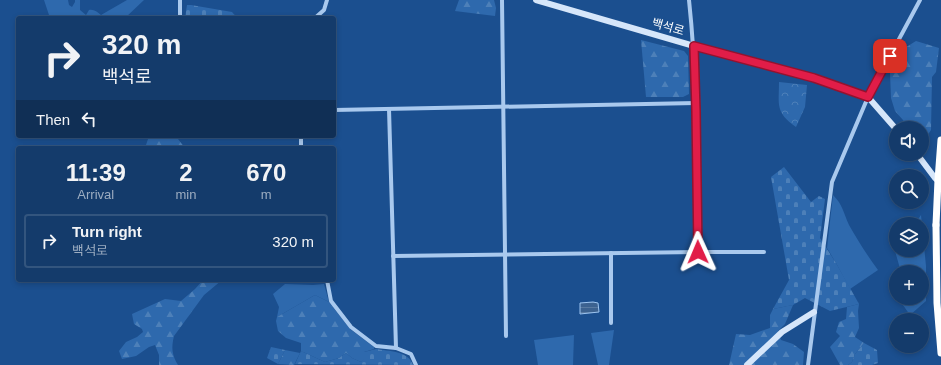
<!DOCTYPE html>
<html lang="en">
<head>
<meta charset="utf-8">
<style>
	:root { --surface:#143b6b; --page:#214673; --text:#f1f3f6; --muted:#9dadc1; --line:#33557e }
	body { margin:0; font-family:Arial,"Noto Sans KR",sans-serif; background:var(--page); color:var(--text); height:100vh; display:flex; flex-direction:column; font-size:15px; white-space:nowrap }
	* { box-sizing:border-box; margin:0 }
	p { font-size:13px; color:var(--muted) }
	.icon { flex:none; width:22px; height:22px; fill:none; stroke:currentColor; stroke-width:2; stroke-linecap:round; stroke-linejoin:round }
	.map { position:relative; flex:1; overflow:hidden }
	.side { position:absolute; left:16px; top:146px; width:320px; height:136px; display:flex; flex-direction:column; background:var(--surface); border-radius:4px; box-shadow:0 2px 6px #0003,0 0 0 1px var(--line) }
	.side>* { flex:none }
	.hud { position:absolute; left:16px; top:16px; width:320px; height:122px; border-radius:4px; box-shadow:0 2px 6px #0003,0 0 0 1px var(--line); background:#143b6b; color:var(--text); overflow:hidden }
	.buttons { position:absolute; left:889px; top:121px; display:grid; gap:8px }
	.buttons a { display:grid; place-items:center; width:40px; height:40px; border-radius:50%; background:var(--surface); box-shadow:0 2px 6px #0003,0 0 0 1px var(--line); font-size:20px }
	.pin { position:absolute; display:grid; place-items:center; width:34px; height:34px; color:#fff; margin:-17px; border-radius:8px; box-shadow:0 2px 6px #0006 }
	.me { position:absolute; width:44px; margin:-22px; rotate:359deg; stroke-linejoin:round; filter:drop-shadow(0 0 3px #0008) }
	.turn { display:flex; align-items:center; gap:14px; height:84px; padding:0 20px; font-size:18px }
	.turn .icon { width:52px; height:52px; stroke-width:2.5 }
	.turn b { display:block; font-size:28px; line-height:34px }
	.then { display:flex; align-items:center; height:38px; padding:0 20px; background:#0003; gap:8px; font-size:15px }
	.eta { display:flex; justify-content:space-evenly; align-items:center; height:68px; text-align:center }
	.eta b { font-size:24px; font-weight:800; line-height:28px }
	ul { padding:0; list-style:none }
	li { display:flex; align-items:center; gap:12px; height:54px; margin:0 8px 6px; padding:0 12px; border:2px solid var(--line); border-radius:4px }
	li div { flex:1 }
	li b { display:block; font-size:15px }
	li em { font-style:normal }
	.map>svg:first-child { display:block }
	.green { fill:#2e69ad }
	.forest { fill:url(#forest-firs) }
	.cemetery { fill:url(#cemetery-stones) }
	.park { fill:url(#park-crowns) }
	.water { fill:url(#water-rules); stroke:#9cc4f0 }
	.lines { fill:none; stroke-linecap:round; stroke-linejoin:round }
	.street { stroke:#a9c9ee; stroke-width:4 }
	.secondary { stroke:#d6e6fa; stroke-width:6 }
	.highway { stroke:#fff; stroke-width:7 }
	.highway-bridge { stroke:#fff; stroke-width:7 }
	.route-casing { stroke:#92132f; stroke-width:10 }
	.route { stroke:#e11d48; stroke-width:7 }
	.labels { text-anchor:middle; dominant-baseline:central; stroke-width:4; stroke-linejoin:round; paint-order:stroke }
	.street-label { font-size:12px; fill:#fff; stroke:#1b4f8f }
</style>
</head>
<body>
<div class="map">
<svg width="941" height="365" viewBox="0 0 941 365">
	<defs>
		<pattern id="forest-firs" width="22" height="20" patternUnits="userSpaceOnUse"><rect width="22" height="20" fill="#2e69ad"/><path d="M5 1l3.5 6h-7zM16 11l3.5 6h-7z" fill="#4d80b9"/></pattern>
		<pattern id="cemetery-stones" width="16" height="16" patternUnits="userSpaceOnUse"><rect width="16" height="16" fill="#2e69ad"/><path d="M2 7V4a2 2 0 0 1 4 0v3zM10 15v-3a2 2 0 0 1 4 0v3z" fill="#4d80b9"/></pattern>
		<pattern id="park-crowns" width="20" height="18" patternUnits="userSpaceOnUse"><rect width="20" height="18" fill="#2e69ad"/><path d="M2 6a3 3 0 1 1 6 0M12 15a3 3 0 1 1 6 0" fill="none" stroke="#4d80b9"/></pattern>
		<pattern id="water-rules" width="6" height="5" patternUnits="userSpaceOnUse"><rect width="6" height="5" fill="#3c6290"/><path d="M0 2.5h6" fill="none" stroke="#597aa1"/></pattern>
	</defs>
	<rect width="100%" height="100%" fill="#1b4f8f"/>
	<g class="green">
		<path d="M44,0H68L69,5L72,7L75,2V0H80V10L86,15L89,10C94,9 97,12 101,15L127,0H144L125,18H50Z"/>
		<path d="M833,195C843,205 843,212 849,225C858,241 867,255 878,270L850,289L836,263L827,248Z"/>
		<path d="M921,215L926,266V301L910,315L898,298H922V272H901L895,251L896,250H922V224H915Z"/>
		<path d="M285,284L313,285L324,284L329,302L315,295L277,317L279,307L273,294Z"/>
		<path d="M614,330L609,365H598L591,333Z"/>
		<path d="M574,335L573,365H538L534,340Z"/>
	</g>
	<g class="forest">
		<path d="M459,0H494L496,8L495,16L455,11Z"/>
		<path d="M641,40L684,51L688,56L689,94L683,97H646Z"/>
		<path d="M916,41L939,48L936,72L932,77L931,130L927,136L922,137V128H908L903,120L895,111L891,98L890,72L895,67L889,66L895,54Z"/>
		<path d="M149,136H178V139L185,148H145Z"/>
		<path d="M203,280H222L204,295L174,336C171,348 172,355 178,365H159V355L155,345L149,347L136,356L122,359L119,351L126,342L137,337L143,332L142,329L134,324L132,314L165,299L181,301L195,289Z"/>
		<path d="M315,295L329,302L350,329L374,347V349L364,352V359L361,362L352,358L346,353L339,358L325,362L301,351V343L286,338L278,331L276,321L277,317Z"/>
		<path d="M859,304L858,311L859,328L855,337L864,343L855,354L852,362L848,365H840L830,347L840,336L836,332L839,322L846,319L847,307Z"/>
		<path d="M793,305L785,324L778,331L781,340L793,344L804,352L803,365H729L736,334L750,335L770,328V315L773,309Z"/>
		<path d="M285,350L300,353L294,365L278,364Z"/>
	</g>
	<g class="cemetery">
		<path d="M187,5H191L232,12L237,18H185Z"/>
		<path d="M784,167L811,202L819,196L825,199L820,238L836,263L859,304L830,311L805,298L793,305L773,309L789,280L771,177Z"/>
		<path d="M864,343L877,350L878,363L872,365H848L852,362L855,354Z"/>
		<path d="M271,347L285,350L278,364L267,358Z"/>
		<path d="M376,349C388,351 409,351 413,365L295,364L301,351L325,362L339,358L346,353L352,358L361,362L364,358V352Z"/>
	</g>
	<path class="park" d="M779,82L807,85L805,107L796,127C775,112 779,105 779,82Z"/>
	<path class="water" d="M593,302L598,303L599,312L580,314V303Z"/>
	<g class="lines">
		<g class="street">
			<path d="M502,0L506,336"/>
			<path d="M689,0C698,84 697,168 698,252"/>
			<path d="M180,18V0"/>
			<path d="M315,18L324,10L327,0"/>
			<path d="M389,109L396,348"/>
			<path d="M334,110L696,103"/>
			<path d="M301,136V148"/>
			<path d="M393,256L698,252H764"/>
			<path d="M327,280L331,301L351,327L376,346L396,348L411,354L416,365"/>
			<path d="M611,323V253"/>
			<path d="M808,365L832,182L868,97L920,0"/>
		</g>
		<g class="secondary">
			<path d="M536,0L694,46L814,78L868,97L896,129"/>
			<path d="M917,154L935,178L940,183"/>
			<path d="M747,365L782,332L814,312"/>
		</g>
		<path class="highway" d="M936,225L937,303L941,353"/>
		<path class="highway-bridge" d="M936,225L938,180L941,140"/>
	</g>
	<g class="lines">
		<g class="route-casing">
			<path id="route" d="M698,252L696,111L694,46L814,78L868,97L890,56"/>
		</g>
		<use href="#route" class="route"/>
	</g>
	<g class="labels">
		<g class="street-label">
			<text transform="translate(668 27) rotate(16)">백석로</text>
		</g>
	</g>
</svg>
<div class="buttons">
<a><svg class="icon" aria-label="sound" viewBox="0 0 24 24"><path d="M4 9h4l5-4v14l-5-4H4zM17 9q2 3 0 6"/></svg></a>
<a><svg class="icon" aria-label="search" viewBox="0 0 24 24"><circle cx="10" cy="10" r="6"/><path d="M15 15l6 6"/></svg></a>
<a><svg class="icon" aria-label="layers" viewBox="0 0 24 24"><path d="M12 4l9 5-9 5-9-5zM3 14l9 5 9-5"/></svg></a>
<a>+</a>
<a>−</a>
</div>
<div class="pin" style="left:890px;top:56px;background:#d93025"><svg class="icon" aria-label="arrive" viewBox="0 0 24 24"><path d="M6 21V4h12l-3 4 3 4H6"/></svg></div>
<svg class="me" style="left:698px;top:252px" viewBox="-20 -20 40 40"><path d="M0-17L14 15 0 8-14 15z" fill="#e11d48" stroke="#fff" stroke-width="4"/></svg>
<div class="hud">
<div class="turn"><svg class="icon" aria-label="right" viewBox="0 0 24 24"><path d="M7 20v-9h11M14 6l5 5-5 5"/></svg><div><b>320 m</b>백석로</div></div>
<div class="then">Then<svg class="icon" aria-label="left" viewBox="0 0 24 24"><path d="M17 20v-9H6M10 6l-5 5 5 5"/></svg></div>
</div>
<section class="side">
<div class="eta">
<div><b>11:39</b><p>Arrival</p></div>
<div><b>2</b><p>min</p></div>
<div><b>670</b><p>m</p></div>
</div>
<ul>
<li><svg class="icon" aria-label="right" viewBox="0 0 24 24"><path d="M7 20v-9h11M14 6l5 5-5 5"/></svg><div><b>Turn right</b><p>백석로</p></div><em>320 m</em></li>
</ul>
</section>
</div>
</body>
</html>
